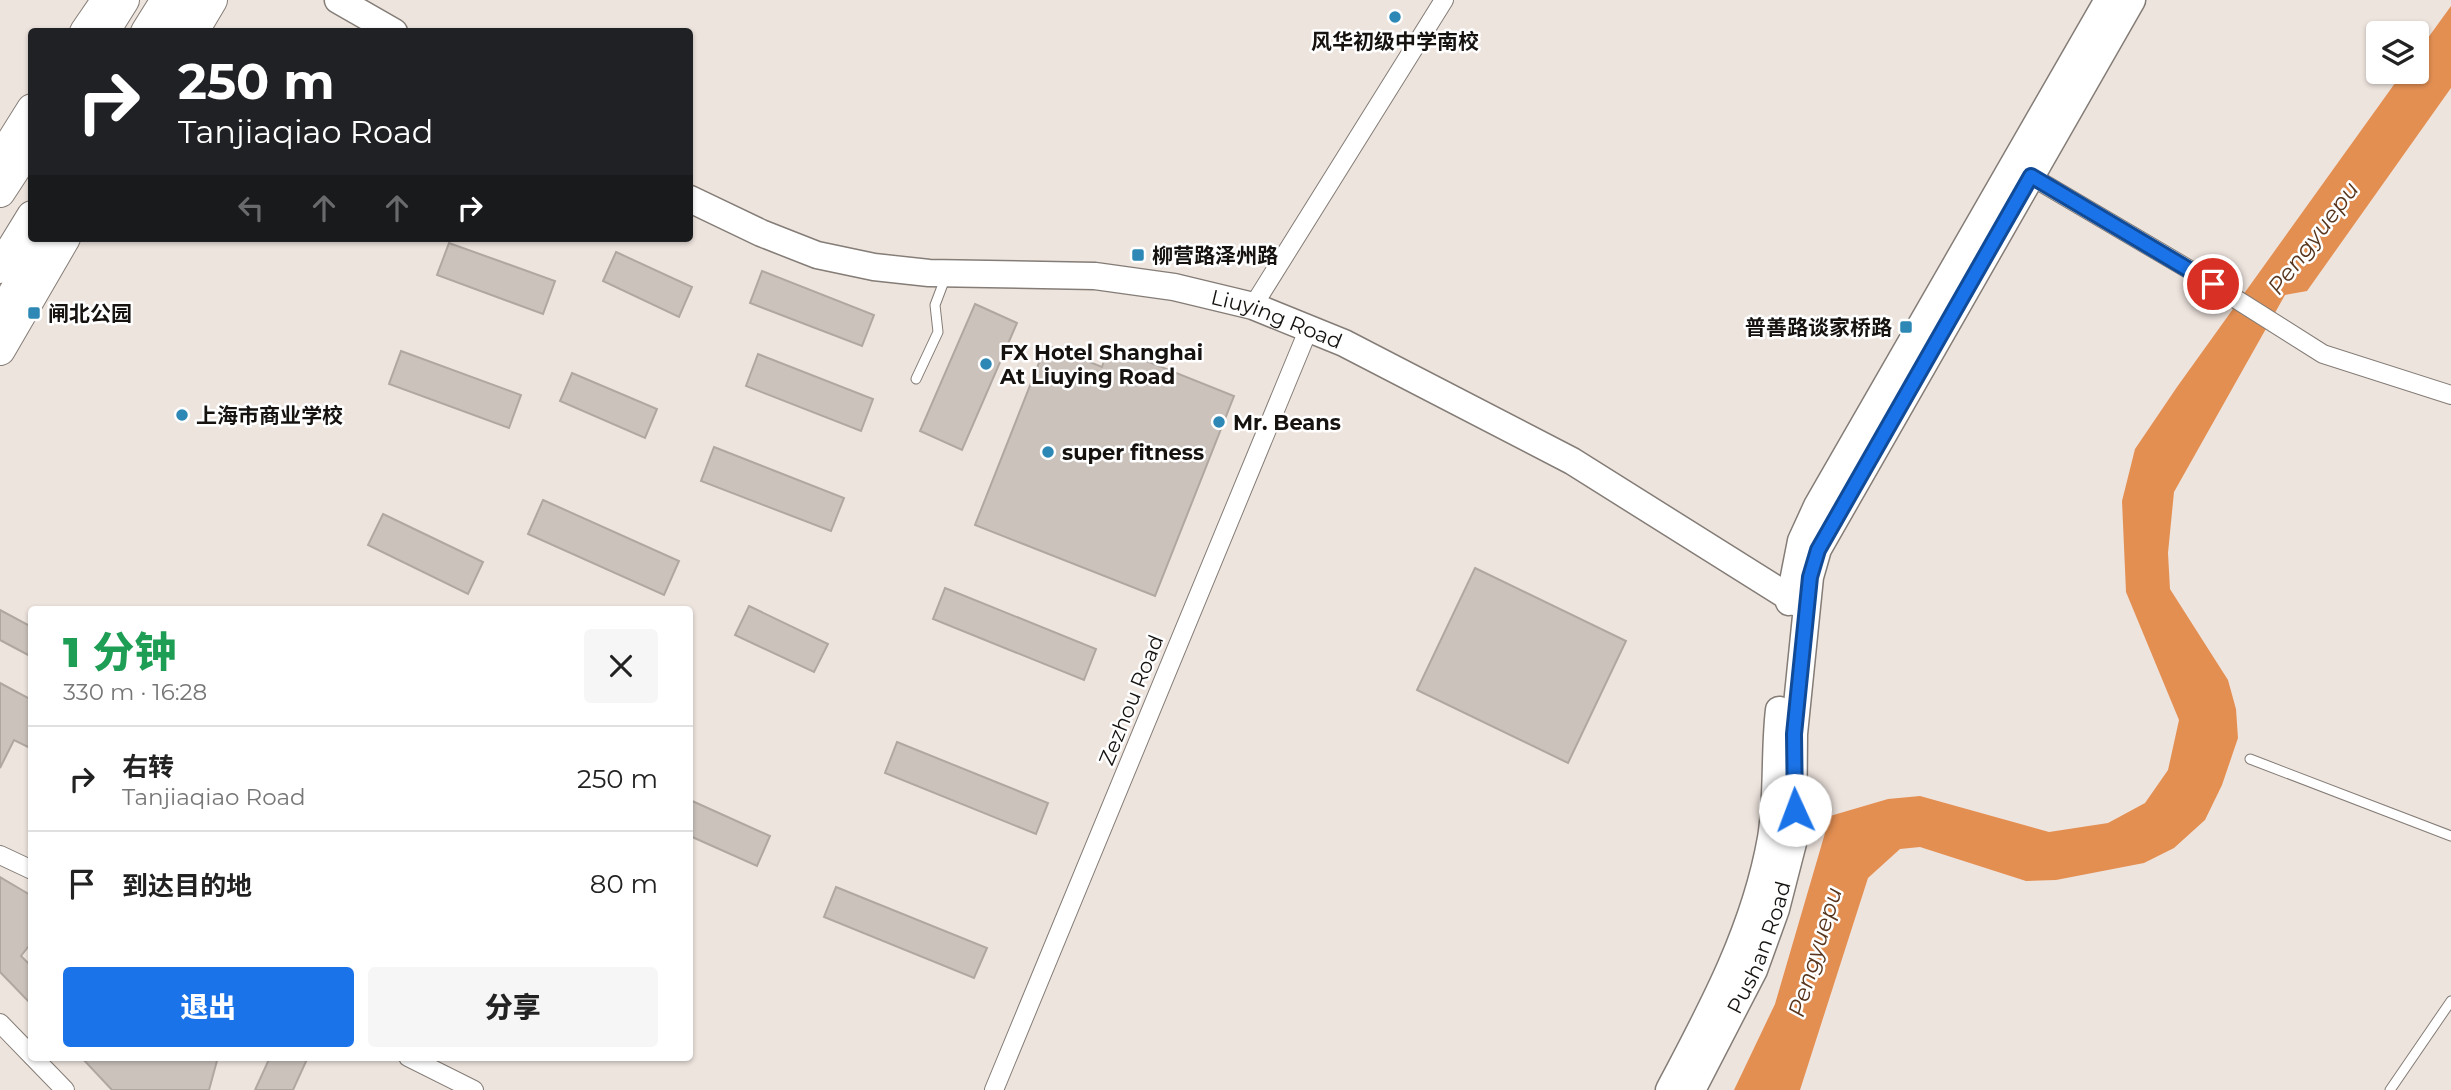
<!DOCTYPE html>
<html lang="zh">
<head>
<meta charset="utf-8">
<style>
	:root { --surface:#fff; --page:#f6f6f6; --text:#222; --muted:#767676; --line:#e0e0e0; --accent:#1a73e8 }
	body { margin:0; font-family:Montserrat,"Noto Sans SC",sans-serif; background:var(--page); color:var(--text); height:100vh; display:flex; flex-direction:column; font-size:26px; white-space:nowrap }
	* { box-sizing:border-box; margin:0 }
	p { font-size:23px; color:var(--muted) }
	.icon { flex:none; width:38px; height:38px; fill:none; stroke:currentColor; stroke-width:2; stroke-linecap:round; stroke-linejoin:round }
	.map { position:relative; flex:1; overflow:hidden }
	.panel { position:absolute; left:28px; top:606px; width:665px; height:455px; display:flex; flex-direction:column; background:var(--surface); border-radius:7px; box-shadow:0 2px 5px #0004 }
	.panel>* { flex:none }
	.top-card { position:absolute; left:28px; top:28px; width:665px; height:214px; border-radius:7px; box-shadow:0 2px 5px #0004; background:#202124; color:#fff; overflow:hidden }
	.tools { position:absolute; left:2366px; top:21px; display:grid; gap:14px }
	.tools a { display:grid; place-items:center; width:63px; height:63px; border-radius:7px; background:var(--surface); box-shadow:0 2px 5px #0004; font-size:35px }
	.pin { position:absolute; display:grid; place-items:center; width:60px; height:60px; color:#fff; margin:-30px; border:4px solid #fff; border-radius:50%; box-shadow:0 2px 7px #0007 }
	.me { position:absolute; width:77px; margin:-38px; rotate:358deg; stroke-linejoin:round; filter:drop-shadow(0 0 5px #0008) }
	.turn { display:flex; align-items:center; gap:24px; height:147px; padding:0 35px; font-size:32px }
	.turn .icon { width:91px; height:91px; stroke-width:2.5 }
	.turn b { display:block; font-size:49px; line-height:60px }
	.lanes { display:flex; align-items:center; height:66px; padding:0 35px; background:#0003; justify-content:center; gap:35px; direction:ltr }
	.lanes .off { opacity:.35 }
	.round { display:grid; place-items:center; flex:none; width:74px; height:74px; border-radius:7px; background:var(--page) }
	.head { display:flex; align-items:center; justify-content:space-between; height:119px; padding:0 35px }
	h1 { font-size:42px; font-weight:800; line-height:52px; color:#1e9e55 }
	.cta { display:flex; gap:14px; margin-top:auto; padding:14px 35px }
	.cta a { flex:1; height:80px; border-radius:7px; background:var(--accent); color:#fff; font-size:28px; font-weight:800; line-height:80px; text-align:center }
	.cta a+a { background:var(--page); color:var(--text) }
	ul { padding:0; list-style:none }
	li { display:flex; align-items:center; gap:21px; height:105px; padding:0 35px; border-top:2px solid var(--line) }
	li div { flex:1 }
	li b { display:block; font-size:26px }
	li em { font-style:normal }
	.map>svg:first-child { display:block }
	.water { fill:#e48f52 }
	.building { fill:#cbc2bc; stroke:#b0a7a1; stroke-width:2 }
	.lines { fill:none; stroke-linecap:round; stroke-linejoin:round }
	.service-casing { stroke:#847c76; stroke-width:11 }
	.minor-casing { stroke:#847c76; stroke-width:20 }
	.secondary-casing { stroke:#847c76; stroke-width:29 }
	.primary-casing { stroke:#847c76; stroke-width:32 }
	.trunk-casing { stroke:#847c76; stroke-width:32 }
	.service { stroke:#fff; stroke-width:9 }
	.minor { stroke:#fff; stroke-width:18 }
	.secondary { stroke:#fff; stroke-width:26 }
	.primary { stroke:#fff; stroke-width:30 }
	.trunk { stroke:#fff; stroke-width:30 }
	.route-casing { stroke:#114b97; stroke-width:18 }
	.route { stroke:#1a73e8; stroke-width:12 }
	.poi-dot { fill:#2d88b5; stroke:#fff; stroke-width:2.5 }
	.labels { text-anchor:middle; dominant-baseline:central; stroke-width:5; stroke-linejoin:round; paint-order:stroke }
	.poi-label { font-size:21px; font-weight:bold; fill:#151210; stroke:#fff; text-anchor:start }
	.street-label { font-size:21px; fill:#151210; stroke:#fff }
	.water-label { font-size:23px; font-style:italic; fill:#58351c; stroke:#fff }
</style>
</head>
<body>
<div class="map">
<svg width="2451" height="1090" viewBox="0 0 2451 1090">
	<rect width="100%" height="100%" fill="#eee4de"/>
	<path class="water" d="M2451,6V88L2307,291L2285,295L2174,492L2168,553L2170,589L2228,680L2236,709L2238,738L2222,785L2205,820L2174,848L2144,863L2056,880L2026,881L1920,847L1900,849L1868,878L1800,1090H1734L1775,1004L1830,816L1888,799L1920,796L2049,832L2108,823L2145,803L2168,770L2179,720L2126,592L2122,501L2135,449L2177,387L2403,72H2417V53Z"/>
	<g class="building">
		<path d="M449,243L555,281L543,314L437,275Z"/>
		<path d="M616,252L692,287L679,317L603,281Z"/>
		<path d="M762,271L874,315L862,346L750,303Z"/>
		<path d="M975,304L1017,323L962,450L920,431Z"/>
		<path d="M1046,345L1102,367L1109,346L1234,396L1155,596L975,525Z"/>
		<path d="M401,351L521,395L509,428L389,384Z"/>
		<path d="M758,354L873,399L861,431L746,386Z"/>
		<path d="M572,373L657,409L645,438L560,401Z"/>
		<path d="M714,447L844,498L831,531L701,481Z"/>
		<path d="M543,500L679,561L664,595L528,534Z"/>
		<path d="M383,514L483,562L468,594L368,545Z"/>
		<path d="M1475,568L1626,641L1568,763L1417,690Z"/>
		<path d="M945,588L1096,649L1084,680L933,619Z"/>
		<path d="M749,606L828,644L814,672L735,635Z"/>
		<path d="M0,610L32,627V657L0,640Z"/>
		<path d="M0,683L32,700V749L14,740L0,768Z"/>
		<path d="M897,742L1048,803L1036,834L885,773Z"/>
		<path d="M690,800L770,836L757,866L690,836Z"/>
		<path d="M0,877L32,896V942L21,956L32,967V1005L0,972Z"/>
		<path d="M836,887L987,948L974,978L824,917Z"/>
		<path d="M81,1057H218L209,1090H112Z"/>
		<path d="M270,1057H308L293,1090H255Z"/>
	</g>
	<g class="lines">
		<g class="service-casing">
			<g id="service">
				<path d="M916,379L938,332L935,305L946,276"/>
				<path d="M2250,759L2451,836"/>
				<path d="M2390,1090L2451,1001"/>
			</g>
		</g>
		<g class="minor-casing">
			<g id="minor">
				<path d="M2022,171L2190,270L2323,354L2451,395"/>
				<path d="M1253,306L1444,0"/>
				<path d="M0,855L32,870"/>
				<path d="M0,1023L32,1056"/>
				<path d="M33,1057L65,1090"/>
				<path d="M408,1057L474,1090"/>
				<path d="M994,1090L1309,328"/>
			</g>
		</g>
		<g class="secondary-casing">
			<g id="secondary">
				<path d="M338,0L394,32"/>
				<path id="s1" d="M690,199L761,233L817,255L874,267L929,273L1095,276L1174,287L1253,306L1344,343L1572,461L1806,608"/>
				<path d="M1789,602L1801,541L1817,506L2108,0"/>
				<path d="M1669,1090C1712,1009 1755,929 1771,838C1778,796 1774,752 1779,710"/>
				<path id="s2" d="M1692,1090L1754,970L1776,909L1793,843L1794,734L1810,577L1818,549L2132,0"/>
			</g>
		</g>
		<g class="primary-casing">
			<g id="primary">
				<path d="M85,32L107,0"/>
				<path d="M193,32L212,0"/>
				<path d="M0,160L32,109"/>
				<path d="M0,350L65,238"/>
			</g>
		</g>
		<g class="trunk-casing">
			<g id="trunk">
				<path d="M104,32L124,0"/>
				<path d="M146,32L166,0"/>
				<path d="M174,32L193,0"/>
				<path d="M0,192L32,143"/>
				<path d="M0,268L32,216"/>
				<path d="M0,317L45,238"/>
			</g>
		</g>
		<use href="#service" class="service"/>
		<use href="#minor" class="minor"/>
		<use href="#secondary" class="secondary"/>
		<use href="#primary" class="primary"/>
		<use href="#trunk" class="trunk"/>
	</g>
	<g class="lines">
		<g class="route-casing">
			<path id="route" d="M1795,810L1794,734L1810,577L1818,550L2031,176L2213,284"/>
		</g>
		<use href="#route" class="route"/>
	</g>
	<g class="poi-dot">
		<circle cx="1395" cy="17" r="7"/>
		<rect x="1131" y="248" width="14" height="14" rx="3.5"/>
		<rect x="27" y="306" width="14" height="14" rx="3.5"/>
		<rect x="1899" y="320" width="14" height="14" rx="3.5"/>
		<circle cx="986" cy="364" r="7"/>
		<circle cx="182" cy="415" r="7"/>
		<circle cx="1219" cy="422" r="7"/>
		<circle cx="1048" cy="452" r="7"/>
	</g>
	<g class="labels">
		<g class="poi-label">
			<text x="1395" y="41" text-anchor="middle">风华初级中学南校</text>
			<text x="1152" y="255">柳营路泽州路</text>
			<text x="48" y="313">闸北公园</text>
			<text x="1892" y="327" text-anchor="end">普善路谈家桥路</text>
			<text x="1000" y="352">FX Hotel Shanghai<tspan x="1000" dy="24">At Liuying Road</tspan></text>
			<text x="196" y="415">上海市商业学校</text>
			<text x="1233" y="422">Mr. Beans</text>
			<text x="1062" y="452">super fitness</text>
		</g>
		<g class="street-label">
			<text stroke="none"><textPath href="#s1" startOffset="606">Liuying Road</textPath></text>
			<text transform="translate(1131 700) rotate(-68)">Zezhou Road</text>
			<text stroke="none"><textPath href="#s2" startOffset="158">Pushan Road</textPath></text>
		</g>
		<g class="water-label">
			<text transform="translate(2313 238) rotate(-53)">Pengyuepu</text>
			<text transform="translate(1815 952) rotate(-73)">Pengyuepu</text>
		</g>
	</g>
</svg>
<div class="tools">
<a><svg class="icon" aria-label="layers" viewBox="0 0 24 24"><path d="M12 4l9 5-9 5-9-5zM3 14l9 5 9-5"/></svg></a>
</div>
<div class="pin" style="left:2213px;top:284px;background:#d93025"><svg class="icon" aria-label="arrive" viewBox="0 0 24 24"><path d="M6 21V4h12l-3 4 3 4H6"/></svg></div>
<svg class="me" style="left:1795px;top:810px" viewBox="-20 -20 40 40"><circle r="19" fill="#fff"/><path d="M0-13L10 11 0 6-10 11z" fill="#1a73e8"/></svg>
<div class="top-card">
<div class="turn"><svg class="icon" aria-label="right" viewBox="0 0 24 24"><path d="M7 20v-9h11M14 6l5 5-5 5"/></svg><div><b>250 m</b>Tanjiaqiao Road</div></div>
<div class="lanes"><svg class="icon off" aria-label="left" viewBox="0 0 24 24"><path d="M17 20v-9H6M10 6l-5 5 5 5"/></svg><svg class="icon off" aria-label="ahead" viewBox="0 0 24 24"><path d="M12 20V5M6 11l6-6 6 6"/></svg><svg class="icon off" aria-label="ahead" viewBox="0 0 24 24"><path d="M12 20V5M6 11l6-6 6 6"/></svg><svg class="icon" aria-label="right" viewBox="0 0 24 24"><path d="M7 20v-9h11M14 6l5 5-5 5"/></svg></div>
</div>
<section class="panel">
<div class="head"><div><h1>1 分钟</h1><p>330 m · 16:28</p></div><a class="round"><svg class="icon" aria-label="close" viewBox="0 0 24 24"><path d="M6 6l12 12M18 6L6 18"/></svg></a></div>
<ul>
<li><svg class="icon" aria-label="right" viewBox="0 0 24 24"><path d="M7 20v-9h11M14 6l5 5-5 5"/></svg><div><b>右转</b><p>Tanjiaqiao Road</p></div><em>250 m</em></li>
<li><svg class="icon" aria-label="arrive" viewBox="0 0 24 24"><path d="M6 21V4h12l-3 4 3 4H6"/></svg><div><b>到达目的地</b></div><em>80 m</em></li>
</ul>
<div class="cta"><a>退出</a><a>分享</a></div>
</section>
</div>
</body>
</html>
